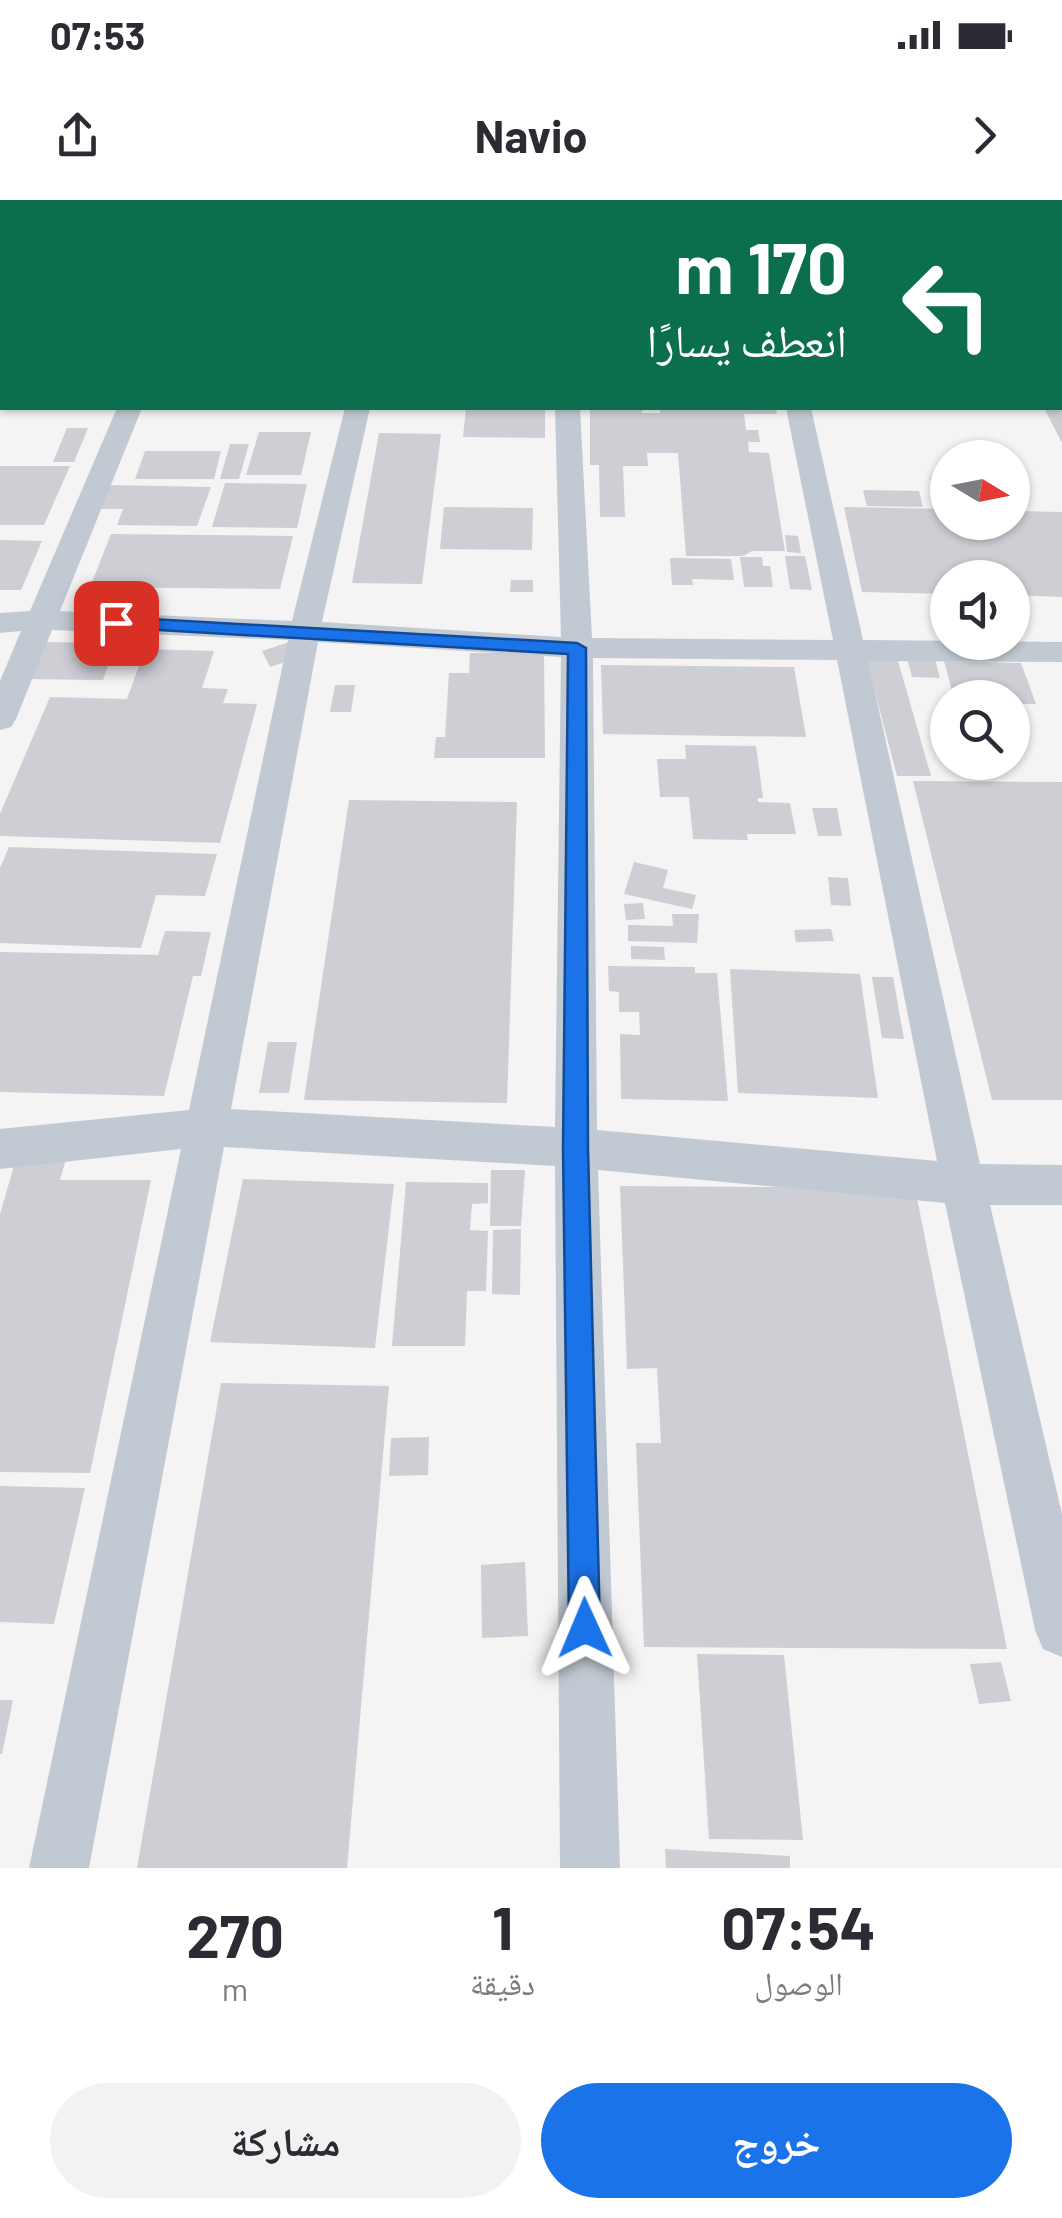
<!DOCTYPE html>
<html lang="ar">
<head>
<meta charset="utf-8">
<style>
	:root { --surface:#fff; --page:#f2f2f3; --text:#2b2b33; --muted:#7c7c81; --accent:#1a73e8 }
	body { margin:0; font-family:Barlow,"Noto Naskh Arabic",sans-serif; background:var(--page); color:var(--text); direction:rtl; height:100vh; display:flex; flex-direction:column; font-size:38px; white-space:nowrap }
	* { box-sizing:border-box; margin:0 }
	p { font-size:32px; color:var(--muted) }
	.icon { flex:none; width:55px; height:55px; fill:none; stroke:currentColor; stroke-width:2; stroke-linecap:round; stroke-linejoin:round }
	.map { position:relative; height:1668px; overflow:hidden; direction:ltr }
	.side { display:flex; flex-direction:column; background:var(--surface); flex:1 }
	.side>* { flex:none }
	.guide { position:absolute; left:0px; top:0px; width:1062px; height:210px; box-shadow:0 2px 8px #0004; direction:rtl; background:#0b6e4f; color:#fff; overflow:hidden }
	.needle { width:65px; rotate:100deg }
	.fabs { position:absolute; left:930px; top:240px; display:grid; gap:20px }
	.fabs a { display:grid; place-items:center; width:100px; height:100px; border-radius:50%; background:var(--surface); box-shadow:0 2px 8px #0004; font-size:50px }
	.pin { position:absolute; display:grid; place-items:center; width:85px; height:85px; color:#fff; margin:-42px; border-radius:20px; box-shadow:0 5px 15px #0006 }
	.me { position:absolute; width:110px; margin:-55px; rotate:359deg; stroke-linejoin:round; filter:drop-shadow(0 0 8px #0008) }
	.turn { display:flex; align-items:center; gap:35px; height:210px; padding:0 50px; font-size:45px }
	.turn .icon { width:130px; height:130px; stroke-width:2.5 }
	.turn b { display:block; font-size:70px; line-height:85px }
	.eta { display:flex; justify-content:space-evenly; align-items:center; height:170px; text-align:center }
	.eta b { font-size:60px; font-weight:700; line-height:70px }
	.action { display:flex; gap:20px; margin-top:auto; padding:20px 50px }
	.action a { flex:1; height:115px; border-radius:60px; background:var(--accent); color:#fff; font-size:40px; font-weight:700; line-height:115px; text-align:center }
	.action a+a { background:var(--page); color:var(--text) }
	.status { display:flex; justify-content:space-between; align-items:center; height:70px; padding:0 50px; background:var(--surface); direction:ltr }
	.status svg { height:28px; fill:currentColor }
	header { display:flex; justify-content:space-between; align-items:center; height:130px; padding:0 50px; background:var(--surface); font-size:45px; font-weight:700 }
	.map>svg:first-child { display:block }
	.building { fill:#cdcfd5 }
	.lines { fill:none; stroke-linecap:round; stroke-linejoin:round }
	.minor { fill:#c1cad2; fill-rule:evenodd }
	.route { fill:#1a73e8; stroke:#114b97; stroke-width:2.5 }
</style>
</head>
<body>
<div class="status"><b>07:53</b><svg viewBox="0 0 49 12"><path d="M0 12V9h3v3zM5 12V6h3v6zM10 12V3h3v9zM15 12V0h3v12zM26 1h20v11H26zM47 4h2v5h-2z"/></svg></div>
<header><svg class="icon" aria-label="forward" viewBox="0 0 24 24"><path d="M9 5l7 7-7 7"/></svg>Navio<svg class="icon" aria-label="share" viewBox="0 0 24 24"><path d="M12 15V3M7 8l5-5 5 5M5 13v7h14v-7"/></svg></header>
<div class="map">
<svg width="1062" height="1668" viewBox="0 0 1062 1668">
	<rect width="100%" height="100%" fill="#f5f3f3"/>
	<g class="building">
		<path d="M466,208H545V238L463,237Z"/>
		<path d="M642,208V213H660V208H776L777,214H744L746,230H758L760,242H748L749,252L769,253L785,351H752L743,356H686L678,253H647L648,266H623L625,317H600L599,265H590V209Z"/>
		<path d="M1044,208H1062V243Z"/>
		<path d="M67,228H88L74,262H53Z"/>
		<path d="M259,232H311L301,275H246Z"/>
		<path d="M379,233L441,234L422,384L352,383Z"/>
		<path d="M230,244H249L239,279H220Z"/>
		<path d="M145,251H221L214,279H135Z"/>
		<path d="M0,266H70L44,325H0Z"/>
		<path d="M930,278H948V303H939Z"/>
		<path d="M225,283L307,284L297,328L212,327Z"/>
		<path d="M109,285L211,287L197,326L117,325L123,309H99Z"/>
		<path d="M863,290L919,291L923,307L867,306Z"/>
		<path d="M444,307L533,308L532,350L440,349Z"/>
		<path d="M844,307L948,309V322H1012V311L1062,312V397L1012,395V378H948V394L862,392Z"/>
		<path d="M111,334L293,336L280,389L90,387Z"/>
		<path d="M785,335L798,336L801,353L787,352Z"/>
		<path d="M0,340L42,341L21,390H0Z"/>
		<path d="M785,356H805L812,390L790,389Z"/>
		<path d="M740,357H762L763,366H770L773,387H744Z"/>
		<path d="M670,358L731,359L734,380L692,379L693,385H672Z"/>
		<path d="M511,380H533V392H510Z"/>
		<path d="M40,442L116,443L103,480L25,479Z"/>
		<path d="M289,442L298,458L270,467L262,451Z"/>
		<path d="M145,449L214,451L202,488L228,489L223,503L257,504L220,643L0,636V614L50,497L127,499Z"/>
		<path d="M544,452L545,558H434L436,537H445L449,473H469L470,453Z"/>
		<path d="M865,454H896L931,576H897Z"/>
		<path d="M907,458L935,459L940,478L912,477Z"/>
		<path d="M944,461L1021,463L1036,504H1012V498H954Z"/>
		<path d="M601,465L794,467L806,537L603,534Z"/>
		<path d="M335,485H355L351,512H330Z"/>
		<path d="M685,545L756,546L763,598H758V602L790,603L796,634H747L748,640L693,639L689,597H660L657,559H686Z"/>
		<path d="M913,581L1062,582V900H992Z"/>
		<path d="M349,600L517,602L507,903L304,900Z"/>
		<path d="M812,608H837L842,636H818Z"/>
		<path d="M9,647L217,654L205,696L156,695L141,748L0,743V668Z"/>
		<path d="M634,662L668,670L663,688L696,695L692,709L624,694Z"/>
		<path d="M828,677L848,678L851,706L831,705Z"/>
		<path d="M643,703L645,719L626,720L624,704Z"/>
		<path d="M672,714H699L697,743L628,741V725L673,726Z"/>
		<path d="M831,729L834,741L796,742L794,730Z"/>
		<path d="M165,731L211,732L201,776H193L164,896L0,892V752L158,755Z"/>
		<path d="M631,746L664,747L665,760L631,759Z"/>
		<path d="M608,766L695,767V773H717L728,901L621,899L620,834L640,835L639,812H619V792L609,791Z"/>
		<path d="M730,769L860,774L878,898L738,893Z"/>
		<path d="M872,777H893L904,839L882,838Z"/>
		<path d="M268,842H297L289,893H259Z"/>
		<path d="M16,959H66L60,980H151L90,1273L0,1272V1014Z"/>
		<path d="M491,970H525L521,1026H490Z"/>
		<path d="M243,979L394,984L375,1148L210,1142Z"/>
		<path d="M406,982L488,983V1003L472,1004L470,1030L488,1031L486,1091H467L465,1146H392Z"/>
		<path d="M620,986L915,988L1007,1449L644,1447L636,1243H661L657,1168L627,1169Z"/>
		<path d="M521,1029L520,1095L492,1094L493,1030Z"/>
		<path d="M221,1183L389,1186L347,1668H137Z"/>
		<path d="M429,1237L428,1275L389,1276L391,1238Z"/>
		<path d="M0,1286L85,1288L54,1424L0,1422Z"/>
		<path d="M525,1362L528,1436L482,1438L481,1365Z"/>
		<path d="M697,1454L784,1455L803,1640L709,1639Z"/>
		<path d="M1001,1462L1011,1501L979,1504L970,1464Z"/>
		<path d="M0,1500H13L2,1554H0Z"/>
		<path d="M665,1649L790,1656V1668H666Z"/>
	</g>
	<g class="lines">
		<g class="minor">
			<rect x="392" y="0" width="20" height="2"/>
			<rect x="0" y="140" width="2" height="14"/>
			<rect x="1060" y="141" width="2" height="14"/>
			<path d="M117,208H142L60,411L292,421L345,208H370L322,422L561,437L555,208H580L592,438L833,440L786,208H811L863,440L1062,442V462L868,461L980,964L1062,965V1005H990L1062,1314V1457L1043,1449L1035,1430L945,1003L598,970L620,1668H560L555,966L224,947L89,1668H29L181,949L0,969V929L189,910L288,440L52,430L16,519L11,527L0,530V481L21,431L0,433V413L30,411ZM318,442L561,457L555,927L231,909ZM593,458L837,460L937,961L597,930Z"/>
		</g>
	</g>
	<path class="route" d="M116,417L577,443L586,448L588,948L600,1428L596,1439L585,1444L574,1439L569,1428L563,948L568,454L109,427V419Z"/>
</svg>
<div class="fabs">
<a><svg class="needle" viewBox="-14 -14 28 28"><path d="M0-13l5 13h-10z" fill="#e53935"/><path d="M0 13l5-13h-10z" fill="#7c7c81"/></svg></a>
<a><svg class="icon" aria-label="sound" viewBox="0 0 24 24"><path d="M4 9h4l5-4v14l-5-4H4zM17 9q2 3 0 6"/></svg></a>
<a><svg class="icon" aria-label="search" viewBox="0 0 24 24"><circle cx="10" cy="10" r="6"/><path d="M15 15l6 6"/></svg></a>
</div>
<div class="pin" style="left:116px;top:423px;background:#d93025"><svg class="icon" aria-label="arrive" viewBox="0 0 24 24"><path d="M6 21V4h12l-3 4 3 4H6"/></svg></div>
<svg class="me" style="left:585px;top:1428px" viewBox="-20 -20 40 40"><path d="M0-17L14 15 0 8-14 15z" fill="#1a73e8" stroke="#fff" stroke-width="4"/></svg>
<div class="guide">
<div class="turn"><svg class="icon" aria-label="left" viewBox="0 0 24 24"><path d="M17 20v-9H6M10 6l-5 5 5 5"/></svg><div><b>170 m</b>انعطف يسارًا</div></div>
</div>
</div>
<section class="side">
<div class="eta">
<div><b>07:54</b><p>الوصول</p></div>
<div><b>1</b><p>دقيقة</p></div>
<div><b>270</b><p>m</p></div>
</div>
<div class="action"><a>خروج</a><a>مشاركة</a></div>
</section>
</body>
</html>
